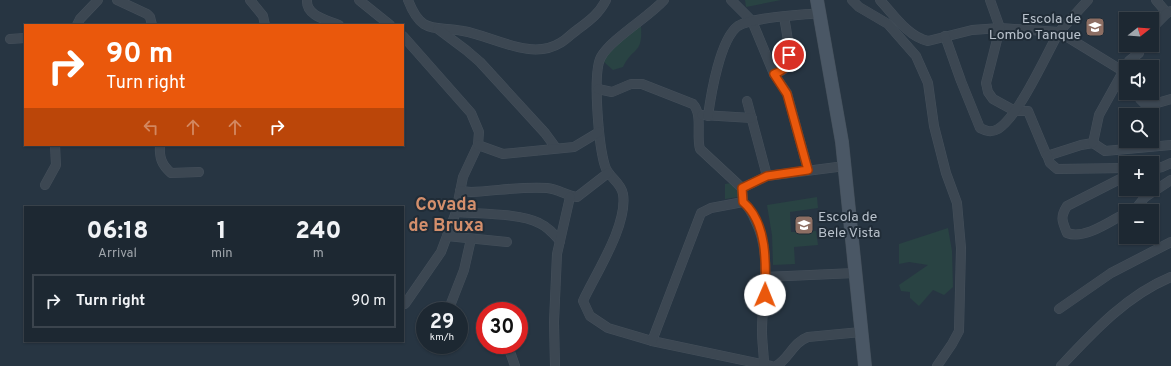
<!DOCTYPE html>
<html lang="en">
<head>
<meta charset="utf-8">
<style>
	:root { --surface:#1d2832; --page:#25303a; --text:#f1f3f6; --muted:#a0a6ac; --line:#3b444d }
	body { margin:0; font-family:Overpass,sans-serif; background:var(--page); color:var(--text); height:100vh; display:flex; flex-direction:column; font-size:15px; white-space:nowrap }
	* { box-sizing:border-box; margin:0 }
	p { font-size:13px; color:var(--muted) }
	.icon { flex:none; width:22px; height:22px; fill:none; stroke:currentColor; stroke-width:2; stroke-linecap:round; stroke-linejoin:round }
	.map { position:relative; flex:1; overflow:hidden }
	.panel { position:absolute; left:24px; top:206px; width:380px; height:136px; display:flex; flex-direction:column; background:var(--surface); border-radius:0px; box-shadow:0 1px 3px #0004,0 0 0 1px var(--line) }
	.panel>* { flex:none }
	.banner { position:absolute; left:24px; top:24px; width:380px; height:122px; border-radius:0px; box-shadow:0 1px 3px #0004,0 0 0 1px var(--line); background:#ea580c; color:#fff; overflow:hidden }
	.needle { width:26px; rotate:73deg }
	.controls { position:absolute; left:1119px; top:12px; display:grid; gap:8px }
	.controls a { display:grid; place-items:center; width:40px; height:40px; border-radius:0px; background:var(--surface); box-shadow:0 1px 3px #0004,0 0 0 1px var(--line); font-size:20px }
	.speed { position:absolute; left:416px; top:302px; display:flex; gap:8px; font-size:20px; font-weight:700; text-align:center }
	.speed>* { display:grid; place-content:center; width:52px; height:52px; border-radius:50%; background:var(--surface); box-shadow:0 1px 3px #0004,0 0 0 1px var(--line); line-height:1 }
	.speed small { font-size:10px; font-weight:400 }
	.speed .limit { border:6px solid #d22; background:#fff; color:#111 }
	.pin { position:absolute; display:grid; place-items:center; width:34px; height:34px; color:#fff; margin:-17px; border:2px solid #fff; border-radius:50%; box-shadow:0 1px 4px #0007 }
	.me { position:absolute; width:44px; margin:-22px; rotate:1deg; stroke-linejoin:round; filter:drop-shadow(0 0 3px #0008) }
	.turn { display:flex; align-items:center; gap:14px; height:84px; padding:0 16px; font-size:18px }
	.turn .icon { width:52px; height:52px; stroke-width:2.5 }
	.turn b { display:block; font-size:28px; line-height:34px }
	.lanes { display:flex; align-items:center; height:38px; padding:0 16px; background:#0003; justify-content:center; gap:20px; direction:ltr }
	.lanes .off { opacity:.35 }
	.eta { display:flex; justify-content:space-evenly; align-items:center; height:68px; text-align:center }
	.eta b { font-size:24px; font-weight:800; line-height:28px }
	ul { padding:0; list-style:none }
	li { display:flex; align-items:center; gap:12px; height:54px; margin:0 8px 6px; padding:0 8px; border:2px solid var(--line); border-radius:0px }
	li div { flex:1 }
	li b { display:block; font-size:15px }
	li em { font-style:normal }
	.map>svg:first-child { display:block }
	.green { fill:#294343 }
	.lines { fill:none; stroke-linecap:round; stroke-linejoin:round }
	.street-casing { stroke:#45505b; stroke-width:10 }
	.secondary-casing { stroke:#45505b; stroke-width:14 }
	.street { stroke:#3c4752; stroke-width:9 }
	.secondary { stroke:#4a5765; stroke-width:13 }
	.route-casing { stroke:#983908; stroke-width:10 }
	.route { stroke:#ea580c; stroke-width:7 }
	.labels { text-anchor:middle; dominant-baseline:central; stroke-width:4; stroke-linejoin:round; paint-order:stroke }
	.poi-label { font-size:14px; fill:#b9c2cc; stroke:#202c37; text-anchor:end }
	.district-label { font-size:18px; font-weight:bold; fill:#d48f6c; stroke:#202c37 }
</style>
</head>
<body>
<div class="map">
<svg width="1171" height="366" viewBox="0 0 1171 366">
	<rect width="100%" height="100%" fill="#273542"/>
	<g class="green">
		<path d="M745,0H781L746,7Z"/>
		<path d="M630,22L641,26C643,55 633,46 623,67L613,70L604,62L603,56L621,30Z"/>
		<path d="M732,183L737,187L738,197L725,199V184Z"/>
		<path d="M817,197L818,208L790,212L791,232L816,231L818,245L794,247L795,264L773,265L772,235L767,205Z"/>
		<path d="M948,228L952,251L953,287L944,295L933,290L919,306L910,298V292L901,291L899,285L928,265L909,262L899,264V244Z"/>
	</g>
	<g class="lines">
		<g class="street-casing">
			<g id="street">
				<path d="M117,0L147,14L150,17L152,25"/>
				<path d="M250,0L263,16L265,25"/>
				<path d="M307,0C306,16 327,20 339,25"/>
				<path d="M359,0L390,25"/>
				<path d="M408,0C422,36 434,25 463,31C493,36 531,61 560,43C566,40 571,34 577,30C589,21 599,14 606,0"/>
				<path d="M664,0C649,17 611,39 601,57C592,73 599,147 605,166C608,177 621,182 623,194C628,225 596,273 583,301L590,316L608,328L652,341L771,366"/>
				<path d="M731,0L752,21L774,74L787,93L808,170"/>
				<path d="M852,0L859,7L888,24L916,56L928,83L934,126L946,173L957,203L961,248L959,331L952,344L937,366"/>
				<path d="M880,0C893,14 908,37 928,41L972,30L1000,28L1059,32L1088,0"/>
				<path d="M990,0L1000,28L986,83L988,92L993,99L1015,111H1028L1046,154L1050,155L1081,145L1093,143L1105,151L1171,145"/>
				<path d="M1156,0L1167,13L1171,11"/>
				<path d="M77,25L80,19L98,0"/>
				<path d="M1152,28L1167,13"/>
				<path d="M438,29L466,50L480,62L545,133L556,148"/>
				<path d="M403,36L471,113L479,132L478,145L463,177L456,212L441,252L405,304"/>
				<path d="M945,36L961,81L980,128C986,131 991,133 998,129C1019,116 1046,55 1059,32L1126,73"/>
				<path d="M10,39L25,38"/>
				<path d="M774,74C778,72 785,71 787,66C792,57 786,28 784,17"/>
				<path d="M598,89L612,92L631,84H642L693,104C703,115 696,135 700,149L742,188L743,202"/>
				<path d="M1138,93L1140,99L1147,106L1171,99"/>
				<path d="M747,101L767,176"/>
				<path d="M702,115L752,118"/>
				<path d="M708,116C711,94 720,39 738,26C752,17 802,15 820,13"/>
				<path d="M1093,143L1099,115L1129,61L1139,53L1141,45"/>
				<path d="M160,145C159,158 162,165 171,173L199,172"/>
				<path d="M478,145L503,154L574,147L599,132"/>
				<path d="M1047,155L1050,163L1057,169L1126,168"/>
				<path d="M1152,169L1162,167L1171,163"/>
				<path d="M1126,176L1067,206C1060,217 1062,221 1067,233C1085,240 1110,221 1126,213"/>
				<path d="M45,185L56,165L55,145"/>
				<path d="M742,188L767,176L845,166"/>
				<path d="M460,191L471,192C496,191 523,186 547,188C558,189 567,196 577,197L608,173"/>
				<path d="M1130,211L1137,207L1145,197L1171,180"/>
				<path d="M456,212C479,214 520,213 539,223C548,227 554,234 560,241"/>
				<path d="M447,236L507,242"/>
				<path d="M765,277L855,273"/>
				<path d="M1059,309L1111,273L1171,242"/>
				<path d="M448,311L464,270L471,239"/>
				<path d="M652,341L701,213L711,208L743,202C749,207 752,213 755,220C773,255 762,294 762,331C762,343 764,354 764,365"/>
				<path d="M509,349L515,366"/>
				<path d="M555,366L554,322L557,254L570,197"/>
				<path d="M776,366C790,358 792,343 808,337L861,332"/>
				<path d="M1061,366C1093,332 1127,295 1171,277"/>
			</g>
		</g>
		<g class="secondary-casing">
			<path id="secondary" d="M817,0L842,142L865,366"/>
		</g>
		<use href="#street" class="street"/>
		<use href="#secondary" class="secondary"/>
	</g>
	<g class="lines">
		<g class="route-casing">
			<path id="route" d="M765,295C766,266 768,223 743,202L742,188L767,176L808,170L787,94L774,74C784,70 788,67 789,55"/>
		</g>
		<use href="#route" class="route"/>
	</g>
	<defs>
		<g id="school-square" transform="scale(1)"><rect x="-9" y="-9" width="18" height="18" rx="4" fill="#8d6e63" stroke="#202c37"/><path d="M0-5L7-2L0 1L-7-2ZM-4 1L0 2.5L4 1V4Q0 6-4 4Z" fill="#fff"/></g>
	</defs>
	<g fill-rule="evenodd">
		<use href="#school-square" x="1095" y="27"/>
		<use href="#school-square" x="804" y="225"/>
	</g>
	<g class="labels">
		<g class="poi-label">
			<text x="1081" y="19">Escola de<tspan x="1081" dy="16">Lombo Tanque</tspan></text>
			<text x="818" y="217" text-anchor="start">Escola de<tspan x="818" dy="16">Bele Vista</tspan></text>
		</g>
		<g class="district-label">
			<text x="446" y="205">Covada<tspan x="446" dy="21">de Bruxa</tspan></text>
		</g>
	</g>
</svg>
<div class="controls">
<a><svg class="needle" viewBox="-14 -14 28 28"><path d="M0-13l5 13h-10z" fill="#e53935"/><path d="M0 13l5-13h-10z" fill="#a0a6ac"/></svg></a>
<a><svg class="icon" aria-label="sound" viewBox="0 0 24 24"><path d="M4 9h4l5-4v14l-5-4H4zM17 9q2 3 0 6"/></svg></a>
<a><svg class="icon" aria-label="search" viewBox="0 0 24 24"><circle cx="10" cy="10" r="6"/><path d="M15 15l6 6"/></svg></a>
<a>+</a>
<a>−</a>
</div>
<div class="speed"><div>29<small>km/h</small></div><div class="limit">30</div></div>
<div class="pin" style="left:789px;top:55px;background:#d93025"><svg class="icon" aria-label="arrive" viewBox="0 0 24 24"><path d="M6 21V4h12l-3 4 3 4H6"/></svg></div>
<svg class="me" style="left:765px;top:295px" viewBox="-20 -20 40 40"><circle r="19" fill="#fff"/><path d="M0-13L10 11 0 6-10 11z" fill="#ea580c"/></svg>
<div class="banner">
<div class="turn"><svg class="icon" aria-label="right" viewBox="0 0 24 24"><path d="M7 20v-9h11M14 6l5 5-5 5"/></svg><div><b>90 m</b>Turn right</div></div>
<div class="lanes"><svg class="icon off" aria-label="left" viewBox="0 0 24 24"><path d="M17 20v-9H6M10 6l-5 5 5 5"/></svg><svg class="icon off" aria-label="ahead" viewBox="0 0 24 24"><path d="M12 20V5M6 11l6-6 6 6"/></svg><svg class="icon off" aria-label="ahead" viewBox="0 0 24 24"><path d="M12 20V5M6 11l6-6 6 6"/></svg><svg class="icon" aria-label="right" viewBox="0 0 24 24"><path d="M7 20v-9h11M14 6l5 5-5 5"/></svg></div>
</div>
<section class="panel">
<div class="eta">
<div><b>06:18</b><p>Arrival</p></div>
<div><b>1</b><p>min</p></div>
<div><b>240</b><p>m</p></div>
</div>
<ul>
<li><svg class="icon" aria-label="right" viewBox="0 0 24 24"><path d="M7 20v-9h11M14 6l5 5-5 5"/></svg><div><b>Turn right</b></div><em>90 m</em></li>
</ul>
</section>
</div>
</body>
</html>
